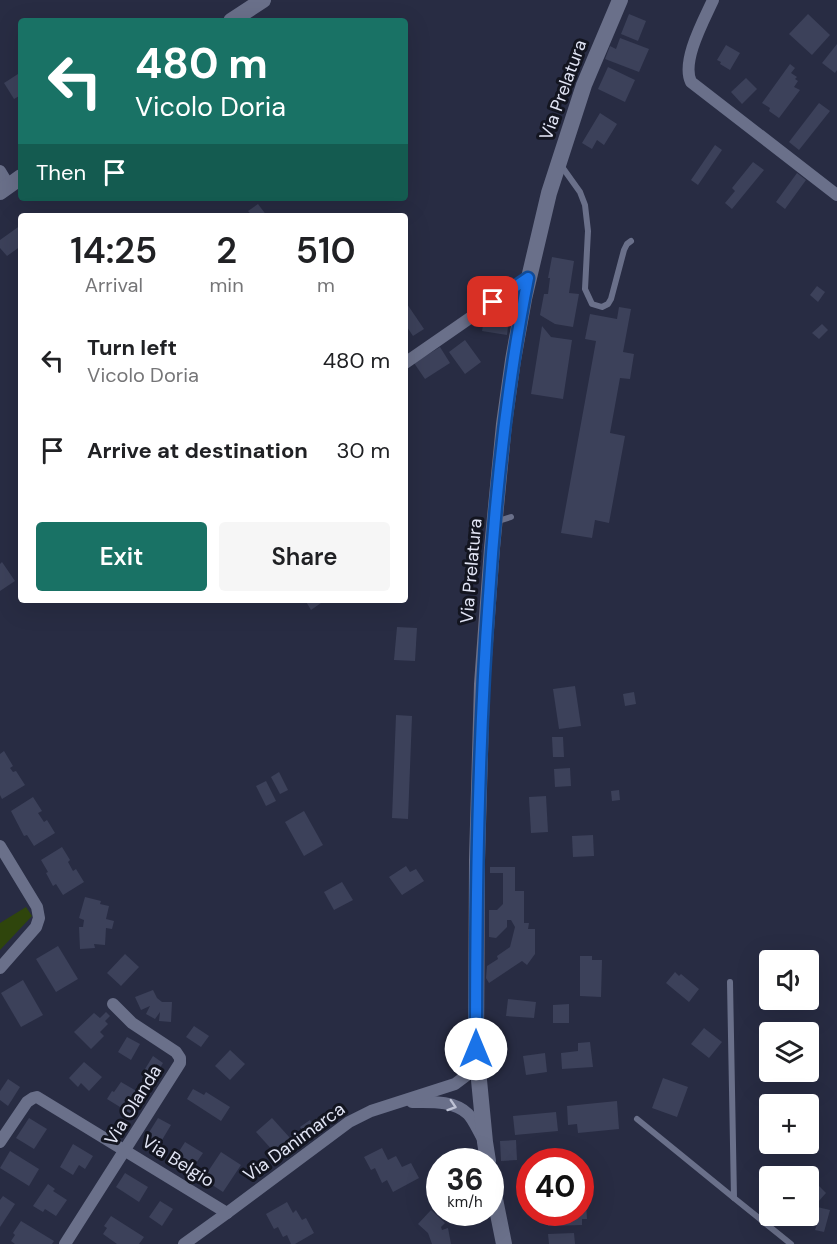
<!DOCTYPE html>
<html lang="en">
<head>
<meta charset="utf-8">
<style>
	:root { --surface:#fff; --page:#f6f6f6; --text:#202124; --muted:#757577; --accent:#197265 }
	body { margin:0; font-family:"DM Sans",sans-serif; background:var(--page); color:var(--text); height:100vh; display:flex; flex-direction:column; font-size:22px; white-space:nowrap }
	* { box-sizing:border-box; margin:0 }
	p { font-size:20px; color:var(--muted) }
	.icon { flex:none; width:33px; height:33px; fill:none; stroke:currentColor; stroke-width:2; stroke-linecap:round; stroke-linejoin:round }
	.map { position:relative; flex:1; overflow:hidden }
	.details { position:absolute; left:18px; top:213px; width:390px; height:390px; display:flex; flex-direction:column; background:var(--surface); border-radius:6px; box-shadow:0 6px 24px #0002 }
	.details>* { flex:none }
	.guide { position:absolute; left:18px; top:18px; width:390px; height:183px; border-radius:6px; box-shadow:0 6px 24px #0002; background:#197265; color:#fff; overflow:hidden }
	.controls { position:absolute; left:759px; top:950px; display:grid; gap:12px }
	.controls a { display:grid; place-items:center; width:60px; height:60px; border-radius:6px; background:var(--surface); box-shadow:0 6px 24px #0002; font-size:30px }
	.speed { position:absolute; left:426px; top:1148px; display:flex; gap:12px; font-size:30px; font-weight:700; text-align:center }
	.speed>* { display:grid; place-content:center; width:78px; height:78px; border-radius:50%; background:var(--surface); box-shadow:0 6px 24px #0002; line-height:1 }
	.speed small { font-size:15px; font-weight:400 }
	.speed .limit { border:9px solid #d22; background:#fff; color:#111 }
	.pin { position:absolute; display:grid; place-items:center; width:51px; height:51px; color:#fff; margin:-26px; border-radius:12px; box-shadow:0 3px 9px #0006 }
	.me { position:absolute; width:66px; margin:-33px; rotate:0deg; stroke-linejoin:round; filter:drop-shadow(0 0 4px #0008) }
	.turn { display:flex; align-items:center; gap:21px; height:126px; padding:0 18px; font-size:27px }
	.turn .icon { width:78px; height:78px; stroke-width:2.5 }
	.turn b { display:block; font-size:42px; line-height:51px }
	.then { display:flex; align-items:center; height:57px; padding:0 18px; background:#0003; gap:12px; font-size:22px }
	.eta { display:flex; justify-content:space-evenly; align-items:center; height:102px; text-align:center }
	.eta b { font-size:36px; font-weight:600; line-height:42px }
	.primary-button { display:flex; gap:12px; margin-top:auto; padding:12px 18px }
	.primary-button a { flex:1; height:69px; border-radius:6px; background:var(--accent); color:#fff; font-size:24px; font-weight:600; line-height:69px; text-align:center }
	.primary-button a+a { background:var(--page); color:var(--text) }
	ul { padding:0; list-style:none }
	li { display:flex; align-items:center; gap:18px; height:90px; padding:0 18px }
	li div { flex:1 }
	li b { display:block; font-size:22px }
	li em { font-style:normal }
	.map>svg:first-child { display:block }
	.green { fill:#2f450c }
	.building { fill:#3c415a }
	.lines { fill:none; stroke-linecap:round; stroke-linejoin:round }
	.lane { stroke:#6a708a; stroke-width:6 }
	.street { stroke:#6a708a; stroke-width:12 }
	.secondary { stroke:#6a708a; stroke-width:16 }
	.oneway { stroke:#bec2d5 }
	.route-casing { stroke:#114b97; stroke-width:15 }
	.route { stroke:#1a73e8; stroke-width:10 }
	.labels { text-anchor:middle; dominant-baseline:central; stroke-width:6; stroke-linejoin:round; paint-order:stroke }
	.street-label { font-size:18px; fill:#e2e5f5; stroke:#131520 }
</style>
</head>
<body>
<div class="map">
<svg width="837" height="1244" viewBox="0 0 837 1244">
	<rect width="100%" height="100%" fill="#282c43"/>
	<path class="green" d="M26,907L32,916L0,950V923Z"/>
	<g class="building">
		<path d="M629,14L646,21L638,41L621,34Z"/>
		<path d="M808,14L830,35L812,55L789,34Z"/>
		<path d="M620,38L649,49L639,72L605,59L610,46L616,49Z"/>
		<path d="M837,44V70L835,73L822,63Z"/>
		<path d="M726,45L740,53L730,70L720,64L721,62L717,60Z"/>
		<path d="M790,64L795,68L791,73L797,77L795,79L798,81L794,87L800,90L779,118L769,111L770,108L762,103Z"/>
		<path d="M608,67L635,80L625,102L598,89Z"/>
		<path d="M18,74L21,78V95L14,99L4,83Z"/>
		<path d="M746,78L757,89L742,104L731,92Z"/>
		<path d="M819,103L830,111L799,150L789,142Z"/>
		<path d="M600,113L617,124L604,145L597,140L592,149L582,143Z"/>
		<path d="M715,145L722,150L698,185L691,180Z"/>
		<path d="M753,162L764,170L732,209L725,203L735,191L732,188Z"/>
		<path d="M797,173L806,180L785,209L776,202Z"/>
		<path d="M258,204L267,216H252L248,211Z"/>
		<path d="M21,225V246L7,256L0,248V240Z"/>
		<path d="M552,257L574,261L569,293L579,294L573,327L555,324L540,315L544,294H548L550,278H548Z"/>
		<path d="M817,286L825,292L818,302L810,295Z"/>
		<path d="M405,301L424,329L413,336L405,324Z"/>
		<path d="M619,307L631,309L623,352L634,354L630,379L620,378L610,433L625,436L609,523L595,520L592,538L561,533L596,341L585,339L590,314L617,319Z"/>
		<path d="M485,314L509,318L507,335L482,331Z"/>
		<path d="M822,324L828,330L819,339L812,333Z"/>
		<path d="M542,326L551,337L572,340L563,399L531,394Z"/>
		<path d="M465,340L481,362L465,374L449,352Z"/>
		<path d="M440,347L450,363L425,379L414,363Z"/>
		<path d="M2,562L15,581L0,591V564Z"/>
		<path d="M305,600H319L321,603L311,610Z"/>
		<path d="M397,627L417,628L415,661L394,660Z"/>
		<path d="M575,686L581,726L559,729L553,689Z"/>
		<path d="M634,692L636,704L625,706L623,694Z"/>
		<path d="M396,715L412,716L408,819L392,818Z"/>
		<path d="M552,737H563L564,757H553Z"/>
		<path d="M4,751L13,766L10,768L13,772L16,771L25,785L2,799L0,795V754Z"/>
		<path d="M570,768L571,786L555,787L554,769Z"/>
		<path d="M279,772L288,790L280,794L271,777Z"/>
		<path d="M266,781L276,801L266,806L256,786Z"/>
		<path d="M619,790L620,800L612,801L611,791Z"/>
		<path d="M546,796L548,832L531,833L529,797Z"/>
		<path d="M33,797L42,811L38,813L44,822L47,820L55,833L34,846L27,835L24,836L11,811Z"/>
		<path d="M304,811L323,845L304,856L285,822Z"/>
		<path d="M593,835L594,856L573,857L572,836Z"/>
		<path d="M62,847L70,860L68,862L73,871L76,869L84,882L63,895L56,884L53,886L46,873L48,872L41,860Z"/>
		<path d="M406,866L410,872L416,869L424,881L402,895L389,877Z"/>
		<path d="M490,867H515V891H524V923H529L528,929H535V954L527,965L522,961L489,983L486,978L487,966L498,959L497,956L510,947L515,927L511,920H507V927L496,938L489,937V910H497L503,904V873H490Z"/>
		<path d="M342,882L353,900L334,910L324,892Z"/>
		<path d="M85,897L101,901L100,904L109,906L106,919L114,921L112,929L106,928L105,945L94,944L95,948L80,949L79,927H83L84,920L79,918Z"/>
		<path d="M58,946L78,979L56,992L36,959Z"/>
		<path d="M125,954L139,967L121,986L107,973Z"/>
		<path d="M580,956H592V960H602L601,997L580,996Z"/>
		<path d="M675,972L679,976L681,974L699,989L689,1002L666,983Z"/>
		<path d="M23,980L43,1015L21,1027L1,993Z"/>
		<path d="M153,990L157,998L162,1002H172L171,1022L159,1021L160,1012L155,1019L146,1014L150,1006L141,1010L135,997Z"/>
		<path d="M508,999L536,1002L534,1018L506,1016Z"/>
		<path d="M569,1004V1023H553V1005Z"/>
		<path d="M106,1012L110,1016L105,1021L108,1024L100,1032L104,1036L91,1049L74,1032L94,1013L100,1018Z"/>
		<path d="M194,1026L209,1036L201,1047L186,1037Z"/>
		<path d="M765,1027L770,1031V1040L761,1033Z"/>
		<path d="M704,1028L722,1042L709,1058L691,1044Z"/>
		<path d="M127,1037L140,1044L131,1060L118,1052Z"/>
		<path d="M590,1042L593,1067L562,1069L561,1053L578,1051V1043Z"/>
		<path d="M230,1050L245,1064L230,1080L215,1066Z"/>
		<path d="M545,1053L547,1072L526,1075L523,1056Z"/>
		<path d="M153,1056L163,1063L152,1081L142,1074Z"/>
		<path d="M84,1062L102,1077L89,1091L81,1083L78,1087L69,1078Z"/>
		<path d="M775,1071H795L787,1081Z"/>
		<path d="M663,1078L688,1087L677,1117L652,1108Z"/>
		<path d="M8,1079L20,1087L8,1106L0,1100V1091Z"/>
		<path d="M121,1082L145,1096L133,1115L107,1099L112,1091L114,1092Z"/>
		<path d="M193,1089L204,1095L206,1092L230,1107L221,1121L187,1099Z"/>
		<path d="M617,1101L619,1129L578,1133L577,1124L568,1125L567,1106Z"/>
		<path d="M556,1112L558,1131L515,1135L513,1116Z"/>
		<path d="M324,1116L330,1124L308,1139L300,1127L310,1120L311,1122L317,1118L318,1120Z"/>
		<path d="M29,1118L47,1129L34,1149L16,1138Z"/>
		<path d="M158,1118L171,1125L156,1150L143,1142Z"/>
		<path d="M272,1118L290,1138L274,1152L256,1132Z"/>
		<path d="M516,1140L517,1160L501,1161L500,1141Z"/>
		<path d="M185,1142L203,1153L188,1175L171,1164Z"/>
		<path d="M73,1144L93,1156L85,1169L79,1165L73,1175L60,1167Z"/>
		<path d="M382,1148L388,1160L396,1156L402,1167L411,1163L419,1178L393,1192L387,1180L382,1183L375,1168L371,1170L364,1157Z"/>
		<path d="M10,1151L39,1169L29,1186L0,1168Z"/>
		<path d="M221,1152L241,1165L223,1192L203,1179Z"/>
		<path d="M125,1173L148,1187L139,1202L116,1187Z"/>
		<path d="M48,1184L55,1189L53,1191L67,1200L56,1216L45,1209L43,1212L33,1206Z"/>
		<path d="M819,1186L826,1193L818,1202L810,1195Z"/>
		<path d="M3,1196L15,1204L0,1227V1200Z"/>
		<path d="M160,1201L173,1209L162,1226L149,1217Z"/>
		<path d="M287,1202L293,1213L296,1210L302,1220L306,1218L314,1233L295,1244H291L287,1235L283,1237L278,1227L274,1229L266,1214Z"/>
		<path d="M586,1204L587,1219H582V1225L548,1226L547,1212H580V1205Z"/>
		<path d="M813,1206L830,1210L824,1232L815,1230L818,1221L810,1218Z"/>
		<path d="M431,1210L445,1223L441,1227L442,1230L448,1228L451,1244H432L428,1233L418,1224Z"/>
		<path d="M111,1216L144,1237L139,1244H117L103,1234L107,1228L104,1226Z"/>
		<path d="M21,1221L54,1241L52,1244H15L11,1241L15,1235L13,1233Z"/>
		<path d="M574,1233L575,1244H549L548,1234Z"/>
	</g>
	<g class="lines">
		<g class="lane">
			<path d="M560,164L580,192L585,205L588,231L585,289L592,304L602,307L608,304L611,299L624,250L627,244L631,241"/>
			<path d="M495,522L511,517"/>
			<path d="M730,982L734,1198L791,1244"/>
			<path d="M637,1119L734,1198"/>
		</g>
		<g class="street">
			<path d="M713,0C704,20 681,61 691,82L837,195"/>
			<path d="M0,171L9,186"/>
			<path d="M405,363L529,277"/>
			<path d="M0,846L37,907L39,918L36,927L0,968"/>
			<path d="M412,1102C430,1102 454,1100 468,1114C474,1120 478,1131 483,1139"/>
			<path d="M0,1142L27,1102L33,1098L37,1097L227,1213"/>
			<path d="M65,1244L180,1063V1058L176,1052L132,1023L113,1004"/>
			<path d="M184,1244L227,1213L349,1122L371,1111L455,1084L467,1075L472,1065L474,1056"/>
		</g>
		<g class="secondary">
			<path d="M231,21L263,0"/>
			<path d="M0,192L21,177"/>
			<path d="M488,1161L485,1142L476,1049L477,860L482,684L492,548L504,424L513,360L524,299L549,193L584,85L620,0"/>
			<path d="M490,1174L504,1244"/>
		</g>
	</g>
	<defs><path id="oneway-chevron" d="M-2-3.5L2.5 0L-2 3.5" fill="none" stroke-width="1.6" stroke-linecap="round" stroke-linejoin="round" transform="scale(1.5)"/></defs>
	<use class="oneway" href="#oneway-chevron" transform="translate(452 1106) rotate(18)"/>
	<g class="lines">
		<g class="route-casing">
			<path id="route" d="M476,1049C476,898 478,747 489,596C496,489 507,383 528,278L493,302"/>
		</g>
		<use href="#route" class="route"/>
	</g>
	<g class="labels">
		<g class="street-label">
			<text transform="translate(563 90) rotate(-70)">Via Prelatura</text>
			<text transform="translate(471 571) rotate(-85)">Via Prelatura</text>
			<text transform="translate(133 1105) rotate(-58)">Via Olanda</text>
			<text transform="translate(294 1142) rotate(-36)">Via Danimarca</text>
			<text transform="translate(178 1161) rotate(32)">Via Belgio</text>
		</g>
	</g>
</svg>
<div class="controls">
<a><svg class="icon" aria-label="sound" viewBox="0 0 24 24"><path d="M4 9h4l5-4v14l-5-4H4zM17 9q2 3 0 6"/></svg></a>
<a><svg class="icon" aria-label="layers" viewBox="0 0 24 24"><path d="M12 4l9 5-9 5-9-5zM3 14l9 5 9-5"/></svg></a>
<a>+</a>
<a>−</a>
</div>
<div class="speed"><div>36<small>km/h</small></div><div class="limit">40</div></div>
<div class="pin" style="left:493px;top:302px;background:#d93025"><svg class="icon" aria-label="arrive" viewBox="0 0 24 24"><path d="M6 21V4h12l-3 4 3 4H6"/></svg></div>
<svg class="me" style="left:476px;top:1049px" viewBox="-20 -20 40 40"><circle r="19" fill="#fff"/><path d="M0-13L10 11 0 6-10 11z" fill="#1a73e8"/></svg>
<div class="guide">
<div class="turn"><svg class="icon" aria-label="left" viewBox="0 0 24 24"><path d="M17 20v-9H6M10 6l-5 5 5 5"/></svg><div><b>480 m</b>Vicolo Doria</div></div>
<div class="then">Then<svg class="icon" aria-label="arrive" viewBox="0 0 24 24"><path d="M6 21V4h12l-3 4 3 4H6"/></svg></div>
</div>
<section class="details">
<div class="eta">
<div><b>14:25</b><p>Arrival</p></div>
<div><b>2</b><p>min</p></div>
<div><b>510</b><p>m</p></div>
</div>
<ul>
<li><svg class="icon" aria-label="left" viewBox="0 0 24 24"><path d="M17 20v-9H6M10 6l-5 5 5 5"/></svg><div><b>Turn left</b><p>Vicolo Doria</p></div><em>480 m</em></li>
<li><svg class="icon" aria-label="arrive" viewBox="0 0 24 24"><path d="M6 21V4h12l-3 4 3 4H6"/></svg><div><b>Arrive at destination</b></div><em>30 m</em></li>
</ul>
<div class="primary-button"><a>Exit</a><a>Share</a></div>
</section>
</div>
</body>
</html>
